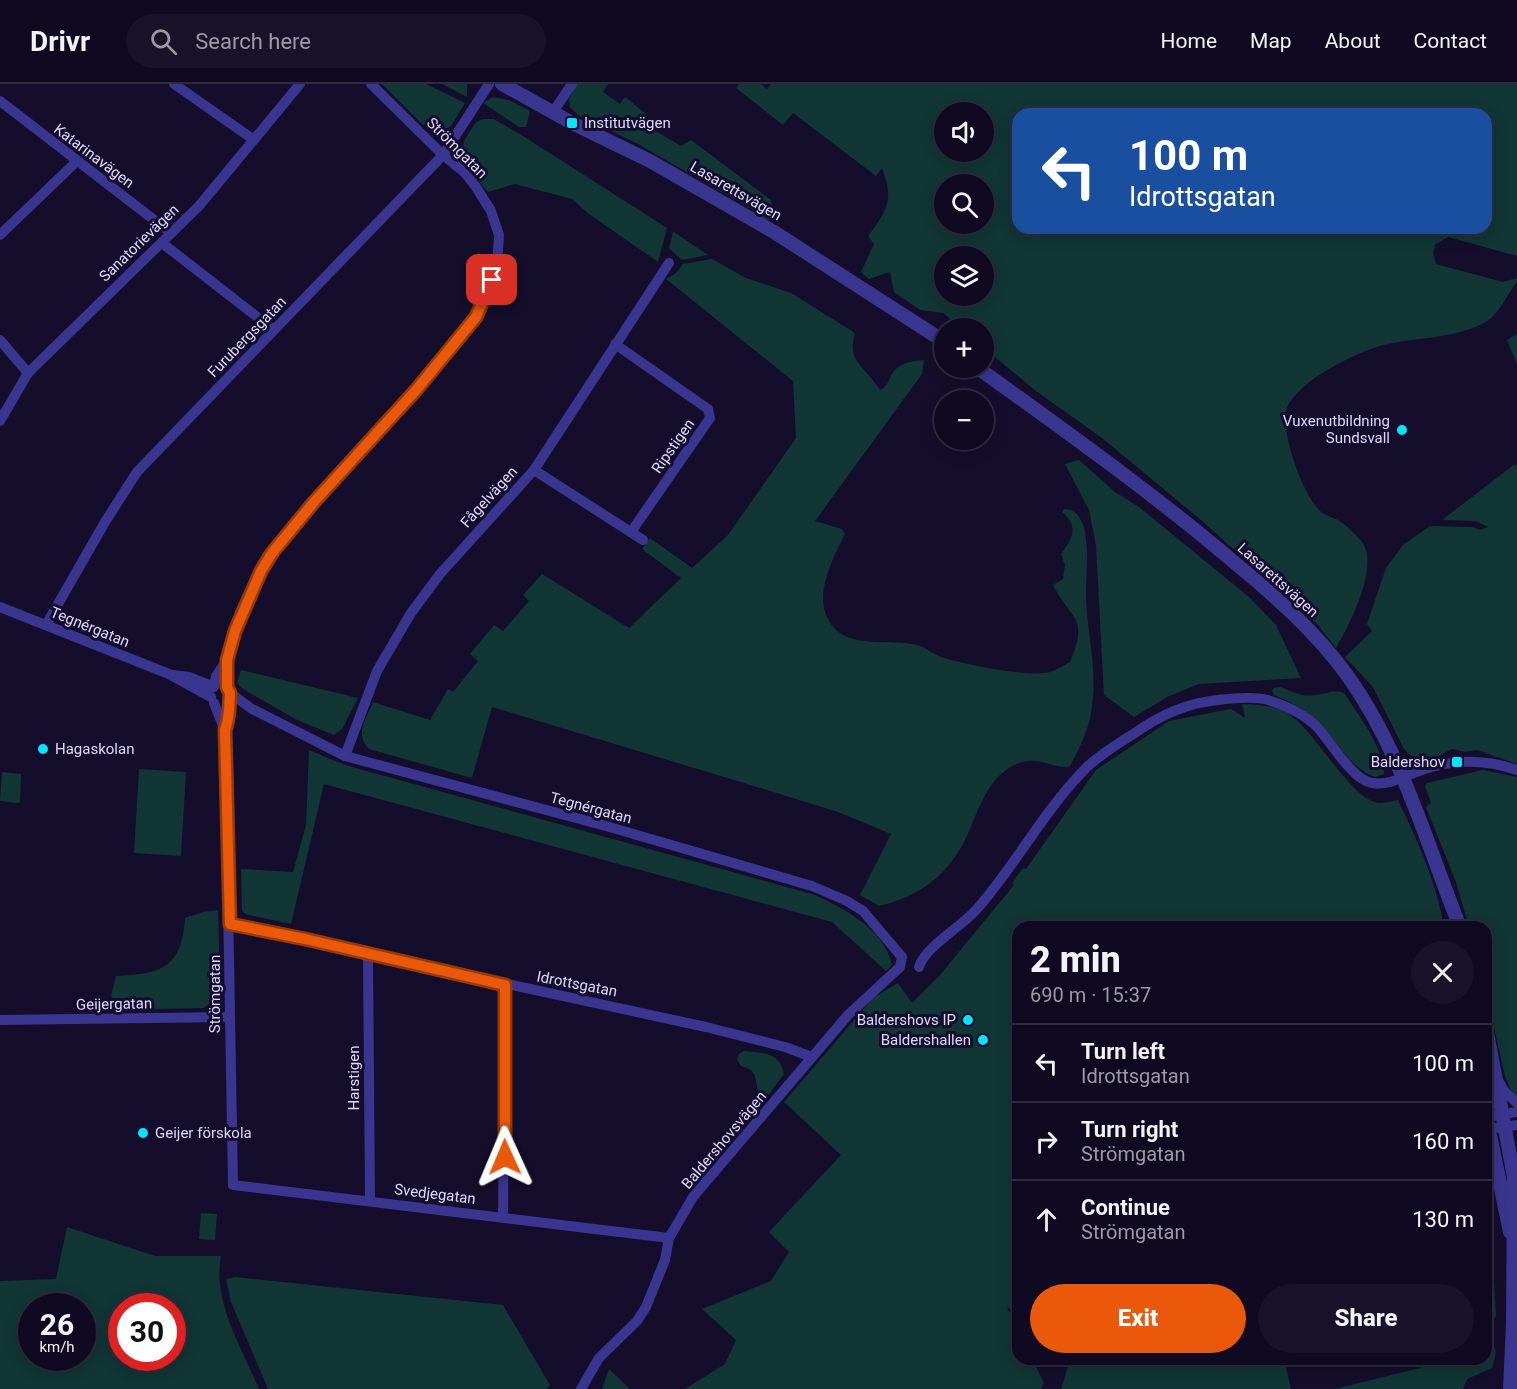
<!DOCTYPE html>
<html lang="en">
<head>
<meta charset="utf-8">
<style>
	:root { --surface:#0f0a21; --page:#18132a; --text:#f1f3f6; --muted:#9b9aa5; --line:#2f2b3f; --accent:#ea580c }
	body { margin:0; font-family:Roboto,sans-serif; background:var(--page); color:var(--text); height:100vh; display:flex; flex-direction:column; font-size:22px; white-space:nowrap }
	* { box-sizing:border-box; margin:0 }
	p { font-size:20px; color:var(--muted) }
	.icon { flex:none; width:33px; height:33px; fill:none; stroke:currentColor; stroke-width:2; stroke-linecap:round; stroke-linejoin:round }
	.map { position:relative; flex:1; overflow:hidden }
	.side { position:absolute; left:1012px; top:837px; width:480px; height:444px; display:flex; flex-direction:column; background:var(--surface); border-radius:18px; box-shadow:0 3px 15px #0003,0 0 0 2px var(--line) }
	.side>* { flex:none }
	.guide { position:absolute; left:1012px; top:24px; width:480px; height:126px; border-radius:18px; box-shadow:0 3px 15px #0003,0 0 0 2px var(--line); background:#1a4fa0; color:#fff; overflow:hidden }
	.tools { position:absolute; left:934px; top:18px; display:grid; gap:12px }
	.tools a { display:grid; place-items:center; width:60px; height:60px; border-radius:50%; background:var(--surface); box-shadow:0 3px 15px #0003,0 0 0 2px var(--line); font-size:30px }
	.speed { position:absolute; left:18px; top:1209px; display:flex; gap:12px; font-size:30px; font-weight:700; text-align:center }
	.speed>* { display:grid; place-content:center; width:78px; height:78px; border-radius:50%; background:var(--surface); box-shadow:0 3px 15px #0003,0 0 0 2px var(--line); line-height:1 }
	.speed small { font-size:15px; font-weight:400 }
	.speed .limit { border:9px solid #d22; background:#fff; color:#111 }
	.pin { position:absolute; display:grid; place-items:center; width:51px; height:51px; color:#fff; margin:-26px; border-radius:12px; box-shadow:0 3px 9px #0006 }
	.me { position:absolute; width:66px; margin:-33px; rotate:359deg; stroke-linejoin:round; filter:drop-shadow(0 0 4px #0008) }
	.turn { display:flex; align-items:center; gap:21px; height:126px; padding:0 18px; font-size:27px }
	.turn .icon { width:78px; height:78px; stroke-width:2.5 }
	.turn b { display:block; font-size:42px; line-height:51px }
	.round { display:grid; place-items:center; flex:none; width:63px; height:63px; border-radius:32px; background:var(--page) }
	.head { display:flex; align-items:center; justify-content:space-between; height:102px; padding:0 18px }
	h1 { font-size:36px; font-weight:800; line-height:45px }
	.action { display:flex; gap:12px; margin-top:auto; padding:12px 18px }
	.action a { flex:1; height:69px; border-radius:36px; background:var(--accent); color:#fff; font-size:24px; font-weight:800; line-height:69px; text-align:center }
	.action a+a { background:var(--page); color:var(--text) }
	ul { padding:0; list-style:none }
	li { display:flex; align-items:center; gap:18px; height:78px; padding:0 18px; border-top:2px solid var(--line) }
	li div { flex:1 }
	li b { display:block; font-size:22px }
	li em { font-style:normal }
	header { display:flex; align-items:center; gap:36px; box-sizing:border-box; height:84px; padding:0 30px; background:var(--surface); border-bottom:2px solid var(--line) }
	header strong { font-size:28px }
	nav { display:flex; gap:33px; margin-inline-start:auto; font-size:21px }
	.search { width:420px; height:54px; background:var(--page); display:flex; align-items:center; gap:15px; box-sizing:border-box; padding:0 21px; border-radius:33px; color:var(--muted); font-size:22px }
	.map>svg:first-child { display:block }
	.green { fill:#113635; fill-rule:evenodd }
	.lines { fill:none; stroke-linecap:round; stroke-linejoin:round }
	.minor { stroke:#3a358f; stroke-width:10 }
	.tertiary { stroke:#3a358f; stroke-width:14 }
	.route-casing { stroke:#983908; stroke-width:15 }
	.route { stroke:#ea580c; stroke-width:10 }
	.poi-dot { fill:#05e3ff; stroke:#140e2c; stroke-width:2 }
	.labels { text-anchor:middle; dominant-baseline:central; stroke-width:6; stroke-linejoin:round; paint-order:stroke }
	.poi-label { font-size:15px; fill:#ded9ff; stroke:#140e2c; text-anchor:end }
	.street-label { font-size:15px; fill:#ded9ff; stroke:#140e2c }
</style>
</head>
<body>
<header>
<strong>Drivr</strong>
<div class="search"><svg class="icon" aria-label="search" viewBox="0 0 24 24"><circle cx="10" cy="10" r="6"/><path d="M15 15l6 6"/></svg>Search here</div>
<nav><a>Home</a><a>Map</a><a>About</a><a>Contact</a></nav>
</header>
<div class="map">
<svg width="1517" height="1305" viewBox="0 0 1517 1305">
	<rect width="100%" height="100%" fill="#140e2c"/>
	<g class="green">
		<path d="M382,0H426L465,19L451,42L438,49L422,40Z"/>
		<path d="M442,0H467V13Z"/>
		<path d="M577,0H608L603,8L620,20L625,13L646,30L642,39L681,62L691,56L771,116L773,134L767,137L751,125L638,60L578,31L570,23L569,15Z"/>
		<path d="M739,0H761L767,5L771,0H1517V172L1448,153L1435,161L1433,169L1436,180L1503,198L1517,194V197C1509,208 1499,230 1487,237C1453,257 1413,252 1377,263C1351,271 1292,300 1286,328C1282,352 1302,408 1319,426C1323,431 1332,433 1338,436C1346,441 1356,451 1362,458C1380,482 1349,542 1336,564L1317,540L1201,436L1102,354L1036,307L984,264V244H961L943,229L920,226L894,208L890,188L869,195L861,188L874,160L868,152C888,126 894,115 882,84L876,92L793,29L783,41L736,4ZM945,28H984V68H945ZM1018,30H1486V144H1018ZM945,100H984V140H945ZM945,172H984V212H945Z"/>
		<path d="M493,13L509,16L530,27L526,43H519L483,19Z"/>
		<path d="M483,35H494L523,52L667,144L658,178L589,130L572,115L515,100L488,108C474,91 453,74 467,52C472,44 474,38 483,35Z"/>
		<path d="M673,148H674L708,171L682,176L669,164Z"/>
		<path d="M712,175L746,194L791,209L855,249C846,279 866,282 880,306C888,302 888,297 892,290C898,279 912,277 924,276L922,290L815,437L842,445L845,450C832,476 812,513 831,540C848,566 891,554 917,561C926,563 933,570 941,573C964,580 1028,594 1050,588C1057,586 1064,581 1070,578C1089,531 1072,538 1053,501L1063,495L1065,481L1061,470C1073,454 1079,442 1062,428L1064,425C1070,425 1076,428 1079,433C1092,451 1085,495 1086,516C1088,552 1097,585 1092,622C1090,644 1080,663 1070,682C1052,687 1038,668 1012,682C980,700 976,742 957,770C939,798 911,815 879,822L860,811L891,750L838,728L744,699L492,623L472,694L369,665C354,649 366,636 373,618L430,636L448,605L453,608L478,577L470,570L494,541L503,547L529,517L523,511L542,490L629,544L681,494L642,465L650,454L692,484L728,451L796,354L793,297L666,195L676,189L683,180Z"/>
		<path d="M1517,250V280L1507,256Z"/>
		<path d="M1079,376L1115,408L1139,423L1249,513L1276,541L1301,594L1199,600L1167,613L1134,633L1104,611L1096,462L1089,426L1065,380Z"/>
		<path d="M1515,380L1517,383V680L1477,666L1465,668L1452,665L1431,676H1415L1404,665L1373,603L1345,573L1372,547L1367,540L1386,484L1403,461L1430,442L1473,443L1480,446L1488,443L1476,437L1442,436Z"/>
		<path d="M241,586L358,614L342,645L334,651L295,635L243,605L237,599Z"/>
		<path d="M1280,603C1292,608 1302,613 1315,611C1327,610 1332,605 1344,609C1359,632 1383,662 1384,690L1375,693C1350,684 1337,656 1318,638C1306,625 1290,618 1274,611L1272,607L1274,604Z"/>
		<path d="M1242,620C1257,621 1273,621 1287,629C1315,645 1351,717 1379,719C1385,719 1392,717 1398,716C1418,758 1436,797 1444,843H1018V1231L1007,1223L1018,1246V1275H1032L1044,1299L1041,1305H685L725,1280L736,1256L702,1225L771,1197L789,1168L769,1148L841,1071L784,1018L873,914L898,899L912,919L940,891L1014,801L1012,799L1023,784L1026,785L1096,686L1169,637L1231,625L1245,634Z"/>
		<path d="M309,666L345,681L812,810C843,823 885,846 892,881L886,887L832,838L324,700L291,840L245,830L242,826L241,785L293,788L306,741Z"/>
		<path d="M139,685L186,688L181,772L134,769Z"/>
		<path d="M1483,686L1517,693V1013L1510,1005L1505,992L1487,913L1486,843H1469L1456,798L1426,723L1431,719L1425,702L1427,699Z"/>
		<path d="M2,688L21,690L20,718L18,719L0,717Z"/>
		<path d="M218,826L220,903L216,914L204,924L119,926L111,912L116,892C161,890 182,884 185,834L203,828Z"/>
		<path d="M744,967C763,969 780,968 784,990L767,1013L763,1014C750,1000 764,988 741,982L737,976L739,970Z"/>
		<path d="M1487,1102L1489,1112L1496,1231L1490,1246L1496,1269L1492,1284L1467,1295L1463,1305H1335L1456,1275H1486Z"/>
		<path d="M201,1129L217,1130L215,1156L199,1155Z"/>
		<path d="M67,1143L155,1172H221C212,1217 242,1264 259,1305H0V1197L56,1195ZM82,1222V1274H32V1222ZM172,1222V1274H122V1222Z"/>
		<path d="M235,1193L503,1221L550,1301L547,1305H268L231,1218L226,1195Z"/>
		<path d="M1074,1275H1284L1291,1305H1061L1069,1279L1075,1277Z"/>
		<path d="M609,1285L630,1305H602Z"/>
	</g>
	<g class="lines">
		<g class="minor">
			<path d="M174,0L254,56"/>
			<path d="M0,17L171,149"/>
			<path d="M553,28L572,0"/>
			<path d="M0,151L76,78"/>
			<path d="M162,159L274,246"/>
			<path d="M0,256L28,289"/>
			<path d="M615,260L708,325L710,334L631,448"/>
			<path d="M0,337L28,289L199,122L300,0"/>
			<path d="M534,386L643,456"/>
			<path d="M0,523L169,590L211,613"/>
			<path d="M46,541L105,438L137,388L443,71L489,0"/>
			<path d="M172,591L189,593L214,603L216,592L227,576"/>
			<path d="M227,603C227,594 226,584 227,575C233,531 260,485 286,449L417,305L476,233L497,182L499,151L491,127L476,103L465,89L443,71L371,0"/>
			<path d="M230,609L252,625L345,672L606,742L812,802L847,817L863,827L902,873L900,883L848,931L693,1113L669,1154L665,1176L646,1223L637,1237L599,1274L581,1305"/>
			<path d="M214,619L225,647"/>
			<path d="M227,619L231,631L225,647L233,1101L669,1154"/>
			<path d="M345,672L377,587L411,529L440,490L534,386L669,179"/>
			<path d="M230,840L706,943L785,963L812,973"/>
			<path d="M368,870L370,1117"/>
			<path d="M919,883C925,863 961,843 976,826C1016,781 1044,726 1087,683C1101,670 1119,659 1135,649C1160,631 1187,619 1218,616C1234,614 1253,612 1268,616C1284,621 1303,629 1316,642C1330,656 1352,696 1372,699C1388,702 1405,692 1419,687C1451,675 1485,675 1517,686"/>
			<path d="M0,936L229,933"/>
			<path d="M1498,996L1504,1007L1517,1019"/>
			<path d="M1487,1033L1517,1028"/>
			<path d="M1489,1045L1517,1041"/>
			<path d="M503,1133L505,901"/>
		</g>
		<g class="tertiary">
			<path d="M502,0L572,39L650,77L774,148L945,258"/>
			<path d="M978,284C1065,347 1153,409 1235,479C1275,512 1316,548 1347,591C1401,666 1426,758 1460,843"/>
			<path d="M1486,943L1514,1093L1513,1239L1510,1305"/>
			<path d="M1486,1032L1510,1148"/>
		</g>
	</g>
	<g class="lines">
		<g class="route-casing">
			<path id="route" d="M492,196L476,233L417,305L314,418L272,469L261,487L235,547L227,576V603L230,609C229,623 230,633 225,646L230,840L305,855L505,901V1073"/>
		</g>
		<use href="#route" class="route"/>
	</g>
	<g class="poi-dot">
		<rect x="566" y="33" width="12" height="12" rx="3"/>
		<circle cx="1402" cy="346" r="6"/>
		<circle cx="43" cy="665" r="6"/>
		<rect x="1451" y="672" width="12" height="12" rx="3"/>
		<circle cx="968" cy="936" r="6"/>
		<circle cx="983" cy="956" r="6"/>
		<circle cx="143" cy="1049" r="6"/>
	</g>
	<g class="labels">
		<g class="poi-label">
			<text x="584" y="39" text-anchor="start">Institutvägen</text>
			<text x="1390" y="337">Vuxenutbildning<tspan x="1390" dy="17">Sundsvall</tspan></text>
			<text x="55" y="665" text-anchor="start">Hagaskolan</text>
			<text x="1445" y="678">Baldershov</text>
			<text x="956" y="936">Baldershovs IP</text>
			<text x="971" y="956">Baldershallen</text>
			<text x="155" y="1049" text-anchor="start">Geijer förskola</text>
		</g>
		<g class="street-label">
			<text transform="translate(457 64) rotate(45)">Strömgatan</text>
			<text transform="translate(94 72) rotate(37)">Katarinavägen</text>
			<text transform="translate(736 107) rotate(30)">Lasarettsvägen</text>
			<text transform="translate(139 159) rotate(-44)">Sanatorievägen</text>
			<text transform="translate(247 253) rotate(-46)">Furubergsgatan</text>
			<text transform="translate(673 362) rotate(-55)">Ripstigen</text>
			<text transform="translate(489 413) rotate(-48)">Fågelvägen</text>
			<text transform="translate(1278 496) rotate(42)">Lasarettsvägen</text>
			<text transform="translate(90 543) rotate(22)">Tegnérgatan</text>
			<text transform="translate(591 724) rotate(15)">Tegnérgatan</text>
			<text transform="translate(577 900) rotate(11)">Idrottsgatan</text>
			<text transform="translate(215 910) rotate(-90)">Strömgatan</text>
			<text transform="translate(114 920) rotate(-1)">Geijergatan</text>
			<text transform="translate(354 994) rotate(-90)">Harstigen</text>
			<text transform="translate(724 1056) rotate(-50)">Baldershovsvägen</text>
			<text transform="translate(435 1110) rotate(7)">Svedjegatan</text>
		</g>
	</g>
</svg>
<div class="tools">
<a><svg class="icon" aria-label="sound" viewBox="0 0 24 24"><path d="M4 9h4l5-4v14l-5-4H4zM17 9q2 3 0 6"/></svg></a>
<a><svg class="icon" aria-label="search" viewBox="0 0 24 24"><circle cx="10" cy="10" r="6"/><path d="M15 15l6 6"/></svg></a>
<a><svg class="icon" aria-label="layers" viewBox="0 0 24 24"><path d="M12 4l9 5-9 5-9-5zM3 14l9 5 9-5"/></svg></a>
<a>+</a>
<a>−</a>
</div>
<div class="speed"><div>26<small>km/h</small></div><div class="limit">30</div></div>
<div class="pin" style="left:492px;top:196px;background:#d93025"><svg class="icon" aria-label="arrive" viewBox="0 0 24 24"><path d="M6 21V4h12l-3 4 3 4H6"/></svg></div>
<svg class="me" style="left:505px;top:1073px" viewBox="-20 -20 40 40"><path d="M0-17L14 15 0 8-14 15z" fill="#ea580c" stroke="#fff" stroke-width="4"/></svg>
<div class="guide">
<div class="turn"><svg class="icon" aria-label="left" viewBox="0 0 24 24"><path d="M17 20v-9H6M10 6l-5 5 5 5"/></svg><div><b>100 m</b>Idrottsgatan</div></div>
</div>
<section class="side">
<div class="head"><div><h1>2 min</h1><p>690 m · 15:37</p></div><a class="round"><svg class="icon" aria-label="close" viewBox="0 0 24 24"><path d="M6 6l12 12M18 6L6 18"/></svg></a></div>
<ul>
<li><svg class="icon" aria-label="left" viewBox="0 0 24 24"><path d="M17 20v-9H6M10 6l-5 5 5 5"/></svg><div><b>Turn left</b><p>Idrottsgatan</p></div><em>100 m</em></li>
<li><svg class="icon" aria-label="right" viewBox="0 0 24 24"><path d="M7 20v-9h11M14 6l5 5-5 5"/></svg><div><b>Turn right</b><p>Strömgatan</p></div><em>160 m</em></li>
<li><svg class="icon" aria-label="ahead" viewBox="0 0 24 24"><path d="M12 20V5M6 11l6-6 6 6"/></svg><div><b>Continue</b><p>Strömgatan</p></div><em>130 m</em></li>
</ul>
<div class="action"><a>Exit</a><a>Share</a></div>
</section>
</div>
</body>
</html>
